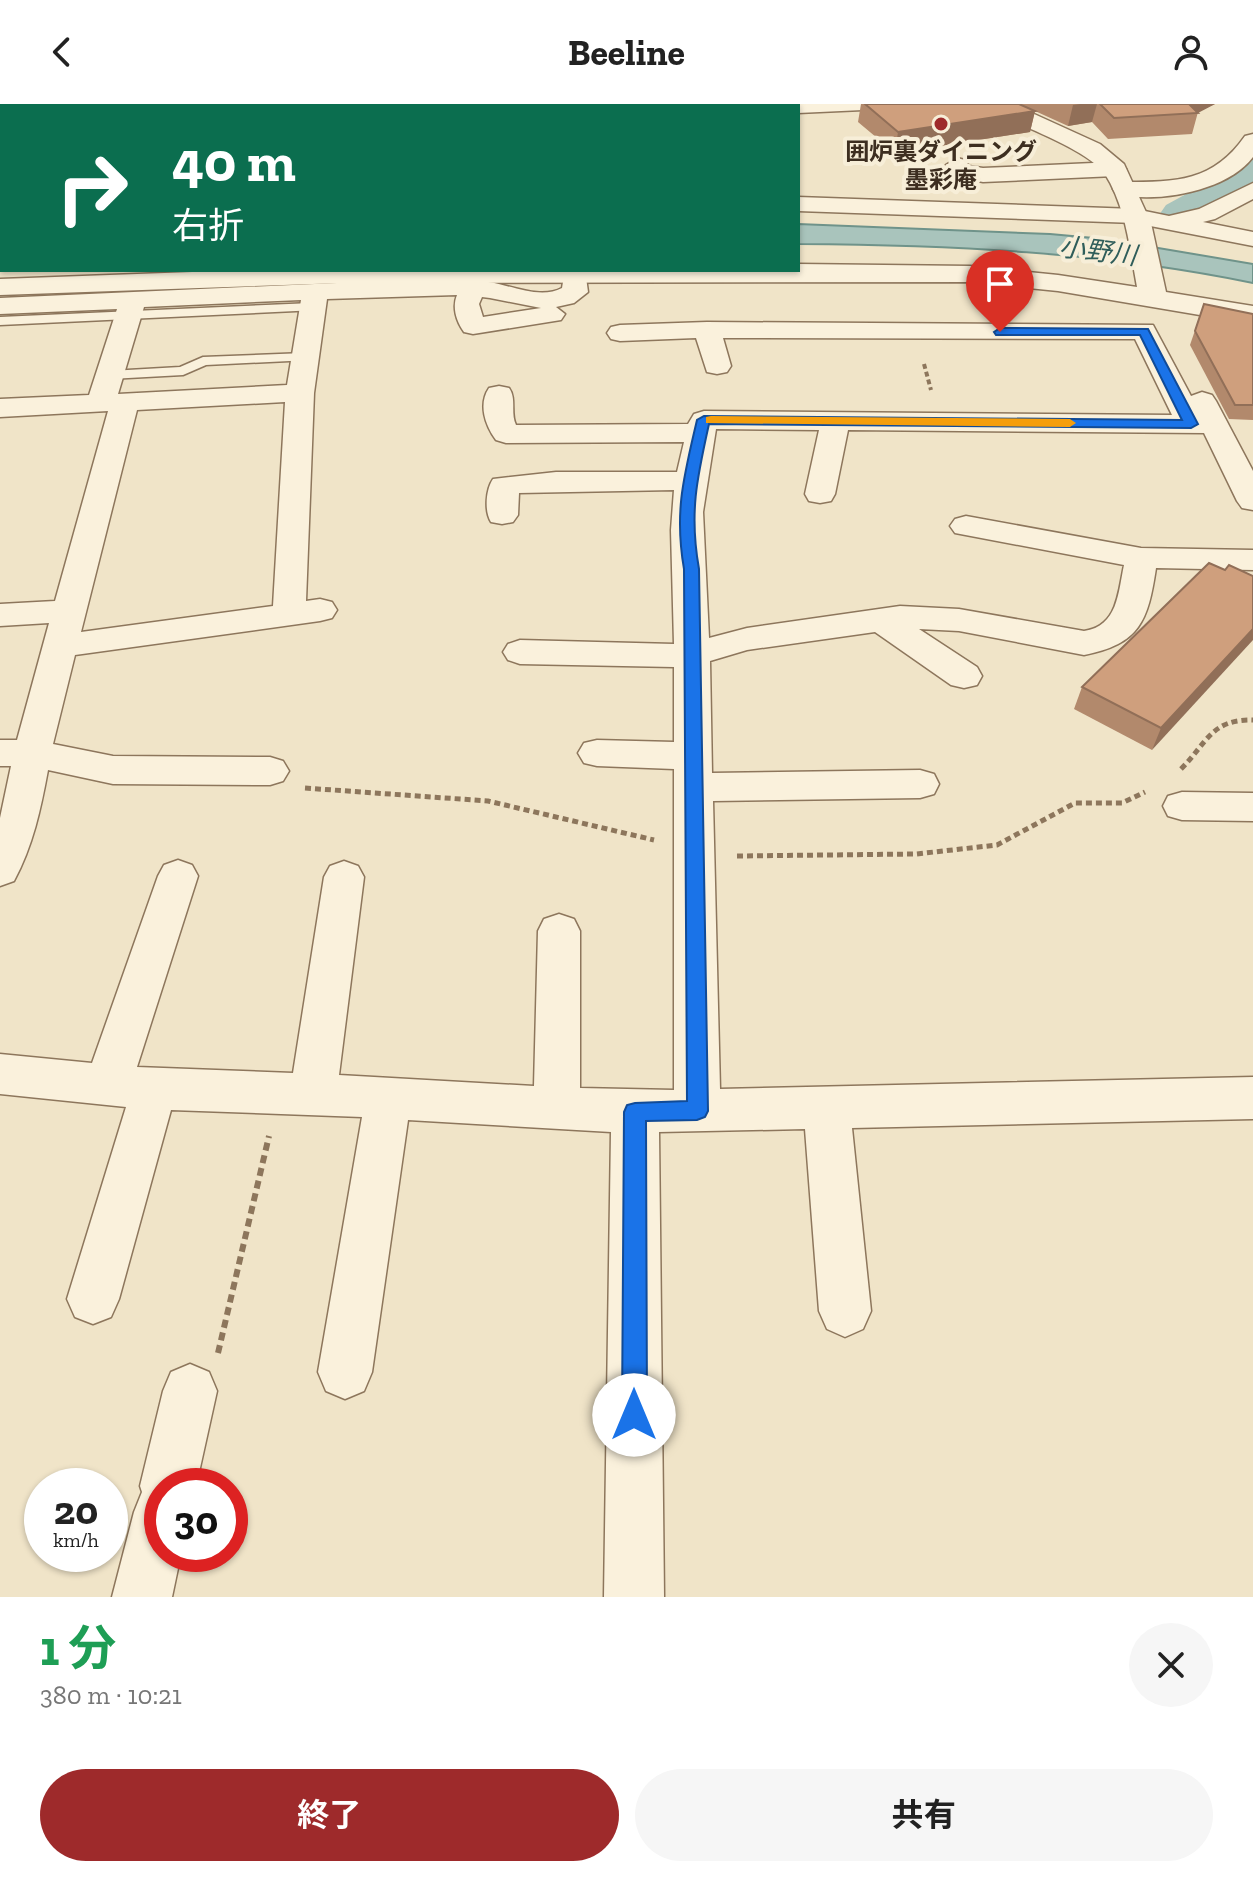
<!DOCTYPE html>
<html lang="ja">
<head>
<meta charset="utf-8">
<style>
	:root { --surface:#fff; --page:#f6f6f6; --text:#222; --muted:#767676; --accent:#9e2a2b }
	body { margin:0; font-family:"Zilla Slab","Noto Sans JP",serif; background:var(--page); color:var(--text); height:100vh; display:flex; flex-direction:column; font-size:30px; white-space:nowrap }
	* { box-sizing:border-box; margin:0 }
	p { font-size:26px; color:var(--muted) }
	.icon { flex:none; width:44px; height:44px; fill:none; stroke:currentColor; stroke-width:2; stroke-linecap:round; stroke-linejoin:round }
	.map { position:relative; height:1493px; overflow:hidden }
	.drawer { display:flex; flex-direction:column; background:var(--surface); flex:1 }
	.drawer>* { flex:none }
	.banner { position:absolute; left:0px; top:0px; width:800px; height:168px; box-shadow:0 2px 6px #0004; background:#0b6e4f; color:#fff; overflow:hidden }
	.speed { position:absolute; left:24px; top:1364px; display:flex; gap:16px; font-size:40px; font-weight:700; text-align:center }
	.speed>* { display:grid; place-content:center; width:104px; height:104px; border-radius:50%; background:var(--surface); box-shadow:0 2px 6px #0004; line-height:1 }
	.speed small { font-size:20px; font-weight:400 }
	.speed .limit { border:12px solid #d22; background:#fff; color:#111 }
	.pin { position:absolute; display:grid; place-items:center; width:68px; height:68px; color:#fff; margin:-82px -34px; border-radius:50% 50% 50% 0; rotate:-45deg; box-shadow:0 0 8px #0007 }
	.pin .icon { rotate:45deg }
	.me { position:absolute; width:88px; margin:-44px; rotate:0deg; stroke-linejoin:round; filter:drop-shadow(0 0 6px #0008) }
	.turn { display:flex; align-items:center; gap:28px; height:168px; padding:0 40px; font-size:36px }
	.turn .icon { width:104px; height:104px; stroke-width:2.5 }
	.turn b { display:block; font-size:56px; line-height:68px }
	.round { display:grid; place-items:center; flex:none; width:84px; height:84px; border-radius:42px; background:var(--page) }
	.headline { display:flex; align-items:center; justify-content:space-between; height:136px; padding:0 40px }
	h1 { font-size:48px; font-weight:700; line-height:60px; color:#1e9e55 }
	.primary-button { display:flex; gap:16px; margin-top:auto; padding:16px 40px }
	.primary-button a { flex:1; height:92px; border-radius:48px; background:var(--accent); color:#fff; font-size:32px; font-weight:700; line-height:92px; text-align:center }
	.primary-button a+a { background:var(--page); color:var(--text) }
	header { display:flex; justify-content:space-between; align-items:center; height:104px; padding:0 40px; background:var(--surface); font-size:36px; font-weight:700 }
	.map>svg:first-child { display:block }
	.water { fill:#a9c4bc; stroke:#6f938a; stroke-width:2 }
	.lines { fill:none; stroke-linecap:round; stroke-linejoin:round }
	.river { fill:#a9c4bc; fill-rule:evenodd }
	.service-casing { stroke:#8d765c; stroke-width:3 }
	.minor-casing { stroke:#8d765c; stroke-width:3 }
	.tertiary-casing { stroke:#8d765c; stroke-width:3 }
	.path-far3 { stroke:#8d765c; stroke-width:3; stroke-dasharray:4 2; stroke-linecap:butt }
	.path-far2 { stroke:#8d765c; stroke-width:4; stroke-dasharray:5 3; stroke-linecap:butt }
	.path-far1 { stroke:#8d765c; stroke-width:5; stroke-dasharray:6 4; stroke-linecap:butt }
	.path { stroke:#8d765c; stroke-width:6; stroke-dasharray:8 5; stroke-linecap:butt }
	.service { fill:#faf1dc; fill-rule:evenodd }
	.minor { fill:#faf1dc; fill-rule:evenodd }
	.tertiary { fill:#faf1dc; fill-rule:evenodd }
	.wall { fill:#b2896c }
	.shaded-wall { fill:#916f58 }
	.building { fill:#cf9f7d; stroke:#916f58; stroke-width:2 }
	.route { fill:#1a73e8; stroke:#114b97; stroke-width:2 }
	.slow { fill:#f59e0b }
	.poi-dot { fill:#9e2a2b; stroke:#f7eed8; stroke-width:3 }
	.labels { text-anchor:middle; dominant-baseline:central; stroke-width:8; stroke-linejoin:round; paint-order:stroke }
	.far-poi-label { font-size:24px; font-weight:bold; fill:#3d2e20; stroke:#f7eed8 }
	.far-water-label { font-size:26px; font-style:italic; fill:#2f5d5a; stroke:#f7eed8 }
</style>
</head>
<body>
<header><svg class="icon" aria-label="back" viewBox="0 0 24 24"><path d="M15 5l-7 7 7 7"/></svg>Beeline<svg class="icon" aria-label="person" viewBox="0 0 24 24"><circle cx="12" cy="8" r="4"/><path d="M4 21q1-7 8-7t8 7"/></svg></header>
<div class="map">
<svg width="1253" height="1493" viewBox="0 0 1253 1493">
	<rect width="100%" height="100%" fill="#f0e4c8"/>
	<path class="water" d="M798,120L1050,130L1105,135L1253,160V179C1103,148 951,141 798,140Z"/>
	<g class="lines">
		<path class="river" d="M1253,51V89C1225,105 1198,129 1166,121L1159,111L1166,101L1221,71L1238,55Z"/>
		<g class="service-casing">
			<g id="service">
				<path d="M44,0H63L62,2Z"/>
				<path d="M312,199L317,200V206L0,221V213Z"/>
				<path d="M305,249L312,253L310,256L206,261L183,271L110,275L103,271L110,267L180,263L203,253Z"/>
			</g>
		</g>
		<g class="minor-casing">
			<g id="minor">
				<path d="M0,0H17L18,2H2V7Z"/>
				<path d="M164,0H184L185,2H165Z"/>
				<path d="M790,0H873L863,6L798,9V2H788Z"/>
				<path d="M1253,30V53C1228,87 1156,100 1117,90L1113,85L1117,80L1125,78C1176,78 1213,78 1245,32Z"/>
				<rect x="0" y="45" width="2" height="14"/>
				<path d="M957,54L965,56L969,62L983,64L1115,58L1126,65L1115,72L983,78L953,72L946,61Z"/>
				<path d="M1253,79V95L1215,115L1203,118L1253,128V142L1135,119L798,107V93L1135,105L1169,112L1199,105Z"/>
				<rect x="0" y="101" width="2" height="14"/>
				<path d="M565,166H585L588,188L574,199L556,203L565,210L561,216L473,230L464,228C456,217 452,203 457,191L327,195L314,289L306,497L320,495L332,498L337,506L332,514L320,517L75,551L53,640L113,652L270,653L283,657L289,667L283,677L270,681L113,680L48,666C41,704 33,742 14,777L0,782V714L11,662H0V636H17L49,519L0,522V500L55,497L108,307L0,313V295L89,291L117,205L0,210V194L425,175C446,175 467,176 488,178C511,181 540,196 562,184ZM482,193L490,194L541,204L483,213L479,200ZM301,196L287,281L118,290L144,203ZM285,298L273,502L81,528L137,306Z"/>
				<path d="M707,218L1153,221L1191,292L1202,288L1212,291L1216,297L1253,367V406L1242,404L1237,397L1204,329L848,326L835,390L831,397L820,399L809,397L805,390L819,326L716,325L703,408L709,534L747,524L900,502L959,505L1084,527C1118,522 1118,489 1124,461L955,429L950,422L955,415L966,412L1141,444L1253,446V466L1156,464C1148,517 1140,540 1084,551L959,527L919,525L977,563L982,572L977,581L964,584L951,581L875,528L747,546L710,557L712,669L920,666L934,670L939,680L934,690L920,694L713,697L720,985L1253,973V1015L852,1024L871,1207L863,1225L845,1233L827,1225L819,1207L805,1025L659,1028L664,1493H604L611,1028L408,1016L372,1268L364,1287L345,1295L326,1287L318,1268L362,1013L171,1006L119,1195L111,1213L93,1220L75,1213L67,1195L126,1003L0,990V950L92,959L158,772L164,761L178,756L192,761L198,772L137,963L293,969L324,773L330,762L344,757L358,762L364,773L339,971L534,982L538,827L544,815L559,810L574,815L580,827V984L674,986V665L597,662L584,659L578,649L584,639L597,636L674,638V563L520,560L508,556L503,548L508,540L520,536L674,540L671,426L674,386L519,389L518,411L513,418L502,420L491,418C484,407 486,385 493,375L556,368H677L684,338L506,339L496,336C485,321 478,300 489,284L499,282L509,284C517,295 510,309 516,321L688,320L694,310L704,307L1172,311L1135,235L723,234L731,262L727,268L717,270L707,268L696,234L620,237L611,235L607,229L611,223L620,221Z"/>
				<path d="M1182,688L1253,689V717L1182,716L1168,712L1163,702L1168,692Z"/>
				<path d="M190,1260L209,1268L217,1287L196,1382H162V1450H181L172,1493H112L134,1408L142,1388L140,1382L163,1287L171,1268Z"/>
			</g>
		</g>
		<g class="tertiary-casing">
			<path id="tertiary" d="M982,0H1012L1100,40L1124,60L1151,119L1166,188L1253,202V220L1058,187L970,178L342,179L0,191V175L247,166H798V160L970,162L1058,171L1137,183C1130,146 1126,103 1105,70C1089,46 1013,18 985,5Z"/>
		</g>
		<path class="path-far3" d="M236,2L241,0"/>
		<path class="path-far2" d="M924,260L931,286"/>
		<g class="path-far1">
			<path d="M1181,665C1207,639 1211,615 1253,616"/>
			<path d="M305,684L488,697L654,736"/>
			<path d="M737,752L916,750L997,741L1075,699H1122L1145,688"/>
		</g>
		<path class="path" d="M218,1249L269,1032"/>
		<use href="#service" class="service"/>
		<use href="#minor" class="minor"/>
		<use href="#tertiary" class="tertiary"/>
	</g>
	<g class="wall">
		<path d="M861,0H1215L1198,8L1192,30L1108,35L1092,18L1068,22L1035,7L1030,28L895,49L858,18Z"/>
		<path d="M1204,200L1253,210V316L1229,315L1190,241Z"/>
		<path d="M1225,466L1253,472L1152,646L1074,605L1082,583Z"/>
	</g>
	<g class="shaded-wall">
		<path d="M1080,0H1097L1092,18L1068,22L1073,1Z"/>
		<path d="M1185,0H1215L1198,9Z"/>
		<path d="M1035,7L1030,28L895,49L898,28Z"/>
		<path d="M1253,525V536L1152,646L1161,624Z"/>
	</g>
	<g class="building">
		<rect x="487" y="0" width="259" height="2"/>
		<path d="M865,0H1019L1035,7L898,28Z"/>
		<path d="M1100,0H1189L1198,9L1114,14Z"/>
		<path d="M1204,200L1253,210V301H1235L1195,227Z"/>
		<path d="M1209,459L1225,466L1229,461L1253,472V525L1161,624L1082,583Z"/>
	</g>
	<path class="route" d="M1000,224L1148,225L1198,320L1191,324L709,320C697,374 689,409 699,465L708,1007L705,1013L697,1016L646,1017L647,1311L643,1320L634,1324L626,1320L622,1311L624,1008L627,1001L635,999L687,997L684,465C674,407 684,372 697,316L704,312L1182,316L1140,231H996L994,228Z"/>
	<path class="slow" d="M711,312L1070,315L1076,319L1070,323L706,319V313Z"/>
	<circle class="poi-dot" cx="941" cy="20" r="8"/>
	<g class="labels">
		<g class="far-poi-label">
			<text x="941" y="47">囲炉裏ダイニング<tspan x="941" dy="28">墨彩庵</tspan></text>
		</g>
		<g class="far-water-label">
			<text transform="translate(1098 147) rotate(7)">小野川</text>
		</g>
	</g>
</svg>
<div class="speed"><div>20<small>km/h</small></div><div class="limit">30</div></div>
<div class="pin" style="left:1000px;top:228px;background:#d93025"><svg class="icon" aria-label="arrive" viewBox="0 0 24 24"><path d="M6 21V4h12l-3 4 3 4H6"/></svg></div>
<svg class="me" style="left:634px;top:1311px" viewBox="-20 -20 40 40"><circle r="19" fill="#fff"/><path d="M0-13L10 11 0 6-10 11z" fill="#1a73e8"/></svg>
<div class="banner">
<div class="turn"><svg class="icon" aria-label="right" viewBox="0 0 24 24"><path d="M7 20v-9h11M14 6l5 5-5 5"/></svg><div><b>40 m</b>右折</div></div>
</div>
</div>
<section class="drawer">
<div class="headline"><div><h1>1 分</h1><p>380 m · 10:21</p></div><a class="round"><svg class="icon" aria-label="close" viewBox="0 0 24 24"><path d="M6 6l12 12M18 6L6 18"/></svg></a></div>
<div class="primary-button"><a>終了</a><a>共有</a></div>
</section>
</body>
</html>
